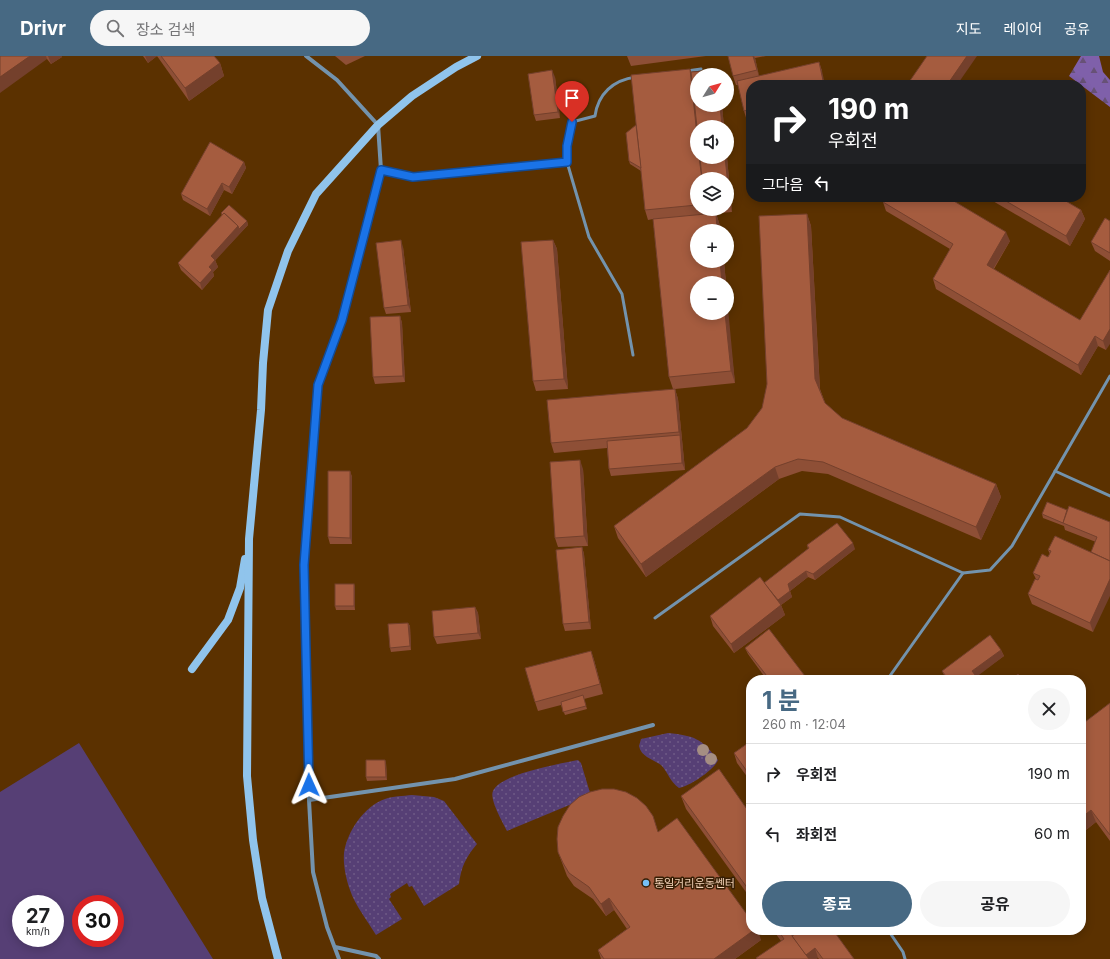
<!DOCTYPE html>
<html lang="ko">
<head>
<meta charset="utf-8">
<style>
	:root { --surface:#fff; --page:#f6f6f6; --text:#202124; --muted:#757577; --line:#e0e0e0; --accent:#476983 }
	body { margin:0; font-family:Inter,"Noto Sans KR",sans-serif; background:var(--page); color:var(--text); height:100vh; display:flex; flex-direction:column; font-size:15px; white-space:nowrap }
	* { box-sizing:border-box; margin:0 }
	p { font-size:13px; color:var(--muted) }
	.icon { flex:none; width:22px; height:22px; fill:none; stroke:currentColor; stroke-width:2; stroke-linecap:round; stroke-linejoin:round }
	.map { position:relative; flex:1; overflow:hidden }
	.sheet { position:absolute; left:746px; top:619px; width:340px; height:260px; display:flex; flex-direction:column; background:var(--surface); border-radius:16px; box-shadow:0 2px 10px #0003 }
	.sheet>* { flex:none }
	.top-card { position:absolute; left:746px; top:24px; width:340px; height:122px; border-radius:16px; box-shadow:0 2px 10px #0003; background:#202124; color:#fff; overflow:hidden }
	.needle { width:26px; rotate:53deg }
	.buttons { position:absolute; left:690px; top:12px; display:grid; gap:8px }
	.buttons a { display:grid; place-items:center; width:44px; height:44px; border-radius:50%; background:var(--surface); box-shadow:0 2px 10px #0003; font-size:20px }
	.speed { position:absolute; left:12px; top:839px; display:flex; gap:8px; font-size:20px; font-weight:700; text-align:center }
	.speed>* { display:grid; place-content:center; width:52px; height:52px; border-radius:50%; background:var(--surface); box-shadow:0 2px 10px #0003; line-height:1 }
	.speed small { font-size:10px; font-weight:400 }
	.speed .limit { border:6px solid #d22; background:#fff; color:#111 }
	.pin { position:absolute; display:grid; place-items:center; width:34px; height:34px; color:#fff; margin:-41px -17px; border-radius:50% 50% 50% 0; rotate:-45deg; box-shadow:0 0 4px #0007 }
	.pin .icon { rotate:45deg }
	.me { position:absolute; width:44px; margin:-22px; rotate:359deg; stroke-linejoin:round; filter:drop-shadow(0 0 3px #0008) }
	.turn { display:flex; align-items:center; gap:14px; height:84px; padding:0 16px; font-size:18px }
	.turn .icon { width:52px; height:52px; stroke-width:2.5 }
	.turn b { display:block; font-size:28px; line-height:34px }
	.then { display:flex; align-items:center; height:38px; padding:0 16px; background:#0003; gap:8px; font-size:15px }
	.round { display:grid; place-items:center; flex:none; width:42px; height:42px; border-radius:21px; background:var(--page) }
	.overview { display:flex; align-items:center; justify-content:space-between; height:68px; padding:0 16px }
	h1 { font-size:24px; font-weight:700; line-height:30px; color:var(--accent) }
	.cta { display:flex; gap:8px; margin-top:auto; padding:8px 16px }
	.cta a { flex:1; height:46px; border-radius:24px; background:var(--accent); color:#fff; font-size:16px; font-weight:700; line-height:46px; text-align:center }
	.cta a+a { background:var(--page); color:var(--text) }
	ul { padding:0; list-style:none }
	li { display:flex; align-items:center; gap:12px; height:60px; padding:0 16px; border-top:1px solid var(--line) }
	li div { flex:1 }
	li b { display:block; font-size:15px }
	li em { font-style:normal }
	header { display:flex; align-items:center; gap:24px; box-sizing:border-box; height:56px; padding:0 20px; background:var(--accent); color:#fff }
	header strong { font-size:19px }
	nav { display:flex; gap:22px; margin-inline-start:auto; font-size:14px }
	.search { width:280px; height:36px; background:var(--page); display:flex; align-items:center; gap:10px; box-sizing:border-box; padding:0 14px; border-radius:22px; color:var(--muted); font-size:15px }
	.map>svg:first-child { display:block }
	.grass { fill:url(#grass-dots) }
	.forest { fill:url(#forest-firs) }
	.pitch { fill:#563f75; fill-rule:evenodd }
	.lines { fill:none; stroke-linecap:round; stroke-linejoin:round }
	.service { stroke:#7393ad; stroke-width:3 }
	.minor { stroke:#7393ad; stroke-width:4 }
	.secondary { stroke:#90c4ec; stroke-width:8 }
	.tree { fill:#a58e83 }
	.wall { fill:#8e4f36; fill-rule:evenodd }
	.shaded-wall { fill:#74402c }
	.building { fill:#a55c3f; stroke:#74402c }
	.route-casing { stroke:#114b97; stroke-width:10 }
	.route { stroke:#1a73e8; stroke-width:7 }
	.poi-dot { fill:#76c0f7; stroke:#361e05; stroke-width:1.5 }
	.labels { text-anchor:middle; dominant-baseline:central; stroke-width:3; stroke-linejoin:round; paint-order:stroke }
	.poi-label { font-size:11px; fill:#f2d1b6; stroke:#361e05; text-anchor:start }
</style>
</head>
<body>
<header>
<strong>Drivr</strong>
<div class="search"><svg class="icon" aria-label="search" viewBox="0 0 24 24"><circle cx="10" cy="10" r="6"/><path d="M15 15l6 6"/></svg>장소 검색</div>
<nav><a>지도</a><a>레이어</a><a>공유</a></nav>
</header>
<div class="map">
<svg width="1110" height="903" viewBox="0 0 1110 903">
	<defs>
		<pattern id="grass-dots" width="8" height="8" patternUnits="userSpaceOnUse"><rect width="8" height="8" fill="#563f75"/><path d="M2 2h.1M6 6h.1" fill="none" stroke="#6f5a86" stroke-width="1.8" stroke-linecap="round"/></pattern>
		<pattern id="forest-firs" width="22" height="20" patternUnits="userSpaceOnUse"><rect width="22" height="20" fill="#7f60aa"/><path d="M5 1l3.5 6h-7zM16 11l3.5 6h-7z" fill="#675176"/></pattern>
	</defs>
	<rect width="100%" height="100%" fill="#5b3100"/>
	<g class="grass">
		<path d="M668,677C695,680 701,682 718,704C714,714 690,730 679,732C670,726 668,716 661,709C653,703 641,701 639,690L641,683Z"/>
		<path d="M578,704L581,707L591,740L507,775C503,767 489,743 493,735C500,718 559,708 578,704Z"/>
		<path d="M412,739L434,741L444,745L477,788C466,801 461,811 459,828L424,850L412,830L409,831L407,827L390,838L391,841L389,843L402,863L376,879C367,864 355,849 350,834C346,823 343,809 344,797C347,776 364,750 385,743C393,740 403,740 412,739Z"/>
	</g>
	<path class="forest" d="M1081,0H1099L1103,16L1110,24V51L1069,20Z"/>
	<path class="pitch" d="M79,687L213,903H0V736ZM21,848H55V882H21ZM81,848H115V882H81Z"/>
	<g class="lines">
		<g class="service">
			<path d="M687,15L701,13"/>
			<path d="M381,114L413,121L567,106"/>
			<path d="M633,299L622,238L589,181L567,106V89L572,66L595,60C598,38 613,24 636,21"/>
			<path d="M1055,415L1110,440"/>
			<path d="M655,562L800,458L840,461L963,517L990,514L1012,490L1110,320"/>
			<path d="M887,624L963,517"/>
			<path d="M888,874L903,896L905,903"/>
		</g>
		<g class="minor">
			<path d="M306,0L337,24L378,69L381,114L342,264L318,329L304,509L309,744L313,816L327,871L339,903"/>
			<path d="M309,744L455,723L653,669"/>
			<path d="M335,891L376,900L379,903"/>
		</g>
		<g class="secondary">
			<path d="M192,613L228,564L240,532L245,503"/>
			<path d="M278,903L262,842L253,784L247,720L249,483L261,354L263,307L268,254L288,195L316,138L378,69L412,40L456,11L477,0"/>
		</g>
	</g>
	<g class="tree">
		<circle cx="703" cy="694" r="6"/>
		<circle cx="711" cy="703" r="6"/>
	</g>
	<g class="wall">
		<path d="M0,0H61L62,1L51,8L47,3Z"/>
		<path d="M143,0H157L148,7Z"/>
		<path d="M157,0H214L220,7L224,20L189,45Z"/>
		<path d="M335,0H365L346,9Z"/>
		<path d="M627,0H706L631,10Z"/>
		<path d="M728,0H766L755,2L759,20L819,6L822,15L751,29V64L747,65L744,55L738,29H736L733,20Z"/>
		<path d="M690,13L691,16L716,14L718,19H697V49H722L724,71H697L727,101L732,156L696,159L716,157L720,170L697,205H724L726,227H697L727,257L735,327L675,333L678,343L685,414L611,420L609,413L607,392L554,397L551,387L673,333L669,321L653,163L648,164L645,154L641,115L630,108L629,105L636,69ZM697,123H727V153H697Z"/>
		<path d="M555,21L560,62L536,65L534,59Z"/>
		<path d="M244,106L246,112L232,138L224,134L210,160L183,144L181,138Z"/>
		<path d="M763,141H775L763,142Z"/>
		<path d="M986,141H1059L1081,154L1085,163L1070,190Z"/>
		<path d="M883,146L1010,185L994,213L1080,264L1110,214L1106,294L1098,290L1081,319L936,233L933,223L950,193L886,155Z"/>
		<path d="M221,157L247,165L248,169L215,204L218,211L213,216L214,220L202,234L181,214L178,207L222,160Z"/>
		<path d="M807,158L811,170L820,333L825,347L842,362L996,428L1001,441L981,484L828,418L802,415L779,423L646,521L618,482L614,470L747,372L762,352Z"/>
		<path d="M1110,165V205L1095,195L1091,186Z"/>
		<path d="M553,184L557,193L568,333L536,335L533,325Z"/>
		<path d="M403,191L411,256L386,258L384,252Z"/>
		<path d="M400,260L402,267L405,326L375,328L373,321Z"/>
		<path d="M583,413L588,490L558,491L555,482Z"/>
		<path d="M350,415L352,421V488H330L328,481Z"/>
		<path d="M1067,454L1110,466L1093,576L1032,548L1028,538L1036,523L1033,517L1048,501L1050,498L1048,494L1091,496L1096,486L1065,474L1064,470L1043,462L1042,458Z"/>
		<path d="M807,489L855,493L815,524L808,521L790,535L792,541L781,549L785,559L734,597L713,570L710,560L764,527L808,493Z"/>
		<path d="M582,491L584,498L591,573L565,575L563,568Z"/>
		<path d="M354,528L355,531V554H336L335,550Z"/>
		<path d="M475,551L478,557L481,583L437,588L434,581Z"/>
		<path d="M408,567L410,570L411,594L391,596L390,592Z"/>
		<path d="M745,592L808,624H767L748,598Z"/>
		<path d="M1001,594L1004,600L976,620L979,624H947L945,621L942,615Z"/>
		<path d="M591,595L594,604L603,638L584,643L587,653L565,659L561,649L538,655L535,646Z"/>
		<path d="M1110,647V785L1096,766L1081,778V669Z"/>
		<path d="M751,685V726L737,707L734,697Z"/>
		<path d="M385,704L386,707L387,724L367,725L366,721Z"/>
		<path d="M681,740L751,759V843L686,753Z"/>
		<path d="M659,775L761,884L735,903H601L598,894L627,873L614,854L606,860L593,843L574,830L567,820L558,796Z"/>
		<path d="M773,874H833L854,903H819L818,902L781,885Z"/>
	</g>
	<g class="shaded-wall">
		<path d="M30,0H46L47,3L0,37V21Z"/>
		<path d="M48,0H61L62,1L51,8Z"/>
		<path d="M145,0H157L148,7Z"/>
		<path d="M753,0H754L755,2L760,24L757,14Z"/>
		<path d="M967,0H977L957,29H947Z"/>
		<path d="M819,6L822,15L825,29H824Z"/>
		<path d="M220,7L224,20L189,45L185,32Z"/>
		<path d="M690,13L694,23L697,79Z"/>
		<path d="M552,14L555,21L560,62L558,56Z"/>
		<path d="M720,49H722L724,71H722Z"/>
		<path d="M725,101H727L732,156L730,149Z"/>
		<path d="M244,106L246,112L232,138L229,131Z"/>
		<path d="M222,127L224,134L210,160L207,153Z"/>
		<path d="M1081,154L1085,163L1070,190L1066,180Z"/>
		<path d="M716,157L720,170L721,175H717Z"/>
		<path d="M807,158L811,170L820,335L815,323Z"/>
		<path d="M247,165L248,169L213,207L211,200L238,170Z"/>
		<path d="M1006,176L1010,185L990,218L987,209Z"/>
		<path d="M401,184L403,191L411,256L408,249Z"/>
		<path d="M553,184L557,193L568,333L564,323Z"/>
		<path d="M215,204L218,211L213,216L214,220L202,234L200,227L209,211Z"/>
		<path d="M720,205H724L726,227H722Z"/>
		<path d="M727,241L735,327L731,315L725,257H727Z"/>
		<path d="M400,260L402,267L405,326L403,320Z"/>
		<path d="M1110,273V288L1106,294L1103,285Z"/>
		<path d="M1095,280L1098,290L1081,319L1078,309Z"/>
		<path d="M675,333L678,343L685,414L682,407L680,379L679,376Z"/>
		<path d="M580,404L583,413L588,490L584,480Z"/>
		<path d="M775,411L779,423L646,521L641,508Z"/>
		<path d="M350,415L352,421V488L350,482Z"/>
		<path d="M996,428L1001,441L981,484L976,471Z"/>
		<path d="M853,487L855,493L815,524L813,518Z"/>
		<path d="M582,491L584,498L591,573L589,566Z"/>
		<path d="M806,515L808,521L790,535L792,541L781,549L785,559L734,597L731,588L777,545L788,528Z"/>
		<path d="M1110,523V540L1093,576L1090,567Z"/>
		<path d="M354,528L355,531V554L354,550Z"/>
		<path d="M475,551L478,557L481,583L478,577Z"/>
		<path d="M408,567L410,570L411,594L410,590Z"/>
		<path d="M1001,594L1004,600L975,622L972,615Z"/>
		<path d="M591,595L594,604L603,638L600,628Z"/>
		<path d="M385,704L386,707L387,724L386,721Z"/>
		<path d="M1091,754L1096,766L1081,778V762Z"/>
		<path d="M609,842L614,854L606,860L601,848Z"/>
		<path d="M754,874H758L761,884L735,903H714Z"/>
		<path d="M796,874H818L797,888L791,878Z"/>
		<path d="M815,892L818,902L817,903H807L805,899Z"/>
	</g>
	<g class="building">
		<path d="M0,0H30L0,21Z"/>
		<path d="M161,0H214L220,7L185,32Z"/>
		<path d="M728,0H753L757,14L733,20Z"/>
		<path d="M927,0H967L947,29H907Z"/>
		<path d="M819,6L824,29H751V53L744,55L737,25Z"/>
		<path d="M690,13L697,79V101H699L702,123H697V149L645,154L631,19Z"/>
		<path d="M552,14L558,56L534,59L528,18Z"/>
		<path d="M716,14L717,19H697V49H720L722,71H697L691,16Z"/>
		<path d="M636,69L641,112L629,105L626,77Z"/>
		<path d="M210,86L244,106L229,131L222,127L207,153L181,138Z"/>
		<path d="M700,101H725L730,149H727V123H702Z"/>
		<path d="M885,141H947L1006,176L987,209L1080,264L1110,214V273L1103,285L1095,280L1078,309L933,223L953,188L883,146Z"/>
		<path d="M999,141H1059L1081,154L1066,180Z"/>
		<path d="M229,149L247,165L239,173L238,170L224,157L223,159L221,157Z"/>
		<path d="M224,157L238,170L211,200L215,204L209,211L212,214L200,227L178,207Z"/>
		<path d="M716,157L717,175H697V205H720L722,227H697V257H725L731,315L669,321L653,163Z"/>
		<path d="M807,158L815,323L825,347L842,362L996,428L976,471L823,406L798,403L775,411L641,508L614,470L747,372L762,352L767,328L759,160Z"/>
		<path d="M1105,162L1110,165V197L1091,186Z"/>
		<path d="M401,184L408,249L384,252L376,187Z"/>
		<path d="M553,184L564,323L533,325L521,186Z"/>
		<path d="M400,260L403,320L373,321L370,261Z"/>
		<path d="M675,333L679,376L551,387L547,344Z"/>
		<path d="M680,379L682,407L609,413L607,385Z"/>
		<path d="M580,404L584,480L555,482L550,406Z"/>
		<path d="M328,415H350V482L328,481Z"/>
		<path d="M1047,446L1067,454L1063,467L1042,458Z"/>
		<path d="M1069,450L1110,466V505L1091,496L1097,481L1063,467Z"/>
		<path d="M837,467L853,487L813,518L806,515L788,528L790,535L778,544L764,527L809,492L807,489Z"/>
		<path d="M1055,480L1110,505V523L1090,567L1028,538L1035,523L1038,524L1040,520L1033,517L1042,498L1048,501L1051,495L1048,494Z"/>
		<path d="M582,491L589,566L563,568L556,494Z"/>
		<path d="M760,521L781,549L731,588L710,560Z"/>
		<rect x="335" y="528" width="19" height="22"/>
		<path d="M475,551L478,577L434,581L432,555Z"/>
		<path d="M408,567L410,590L390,592L388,568Z"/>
		<path d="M769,573L808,624H770L745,592Z"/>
		<path d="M990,579L1001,594L972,615L979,624H949L942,615Z"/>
		<path d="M591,595L600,628L535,646L525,612Z"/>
		<path d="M1018,618L1022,624H1011Z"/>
		<path d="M583,639L586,650L563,656L561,646Z"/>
		<path d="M1110,647V779L1091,754L1081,762V669Z"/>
		<path d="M751,685V721L734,697Z"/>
		<path d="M366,704H385L386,721H366Z"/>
		<path d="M719,713L751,759V837L681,740Z"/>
		<path d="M602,733H614L626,736L637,742L646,750L653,760L658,776L677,762L751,864V874H754L714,903H604L598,894L630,871L609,842L601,848L589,831L569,817L563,807L558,796L557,783L558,771L563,760L570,749L579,741L590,736Z"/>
		<path d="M778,874H796L791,878L809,903H757L756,902L784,883Z"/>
		<path d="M801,874H833L854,903H823L815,892L806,899L792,880Z"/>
	</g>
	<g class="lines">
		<g class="route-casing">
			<path id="route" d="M309,729L304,509L318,329L342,264L381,114L413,121L567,106V90L572,66"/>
		</g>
		<use href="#route" class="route"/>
	</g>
	<circle class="poi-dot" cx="646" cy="827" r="4"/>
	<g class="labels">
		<g class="poi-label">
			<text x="654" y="827">통일거리운동쎈터</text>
		</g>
	</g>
</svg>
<div class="buttons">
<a><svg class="needle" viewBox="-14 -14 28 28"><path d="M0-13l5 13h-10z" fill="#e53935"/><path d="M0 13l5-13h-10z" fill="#757577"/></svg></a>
<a><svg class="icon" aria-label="sound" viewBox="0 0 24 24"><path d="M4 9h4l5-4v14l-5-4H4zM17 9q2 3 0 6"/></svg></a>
<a><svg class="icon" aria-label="layers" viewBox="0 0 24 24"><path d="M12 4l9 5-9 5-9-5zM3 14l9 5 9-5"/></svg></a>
<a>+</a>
<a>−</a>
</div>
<div class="speed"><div>27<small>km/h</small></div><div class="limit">30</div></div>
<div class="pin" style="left:572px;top:66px;background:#d93025"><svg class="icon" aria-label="arrive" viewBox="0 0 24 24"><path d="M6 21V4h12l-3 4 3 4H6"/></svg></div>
<svg class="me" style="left:309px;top:729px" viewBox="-20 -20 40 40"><path d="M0-17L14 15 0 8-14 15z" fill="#1a73e8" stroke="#fff" stroke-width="4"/></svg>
<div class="top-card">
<div class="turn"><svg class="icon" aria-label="right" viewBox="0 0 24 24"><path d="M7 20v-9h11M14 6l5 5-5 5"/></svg><div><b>190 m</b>우회전</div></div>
<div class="then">그다음<svg class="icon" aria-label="left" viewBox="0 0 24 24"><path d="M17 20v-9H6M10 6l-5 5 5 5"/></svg></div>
</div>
<section class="sheet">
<div class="overview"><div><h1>1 분</h1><p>260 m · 12:04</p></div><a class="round"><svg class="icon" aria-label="close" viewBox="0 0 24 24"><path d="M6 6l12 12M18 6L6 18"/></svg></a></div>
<ul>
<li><svg class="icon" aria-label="right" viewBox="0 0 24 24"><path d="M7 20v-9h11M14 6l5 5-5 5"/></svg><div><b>우회전</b></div><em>190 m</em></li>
<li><svg class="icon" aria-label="left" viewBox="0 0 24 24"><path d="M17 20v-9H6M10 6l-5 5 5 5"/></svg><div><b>좌회전</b></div><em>60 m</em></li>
</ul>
<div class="cta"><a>종료</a><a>공유</a></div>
</section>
</div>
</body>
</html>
